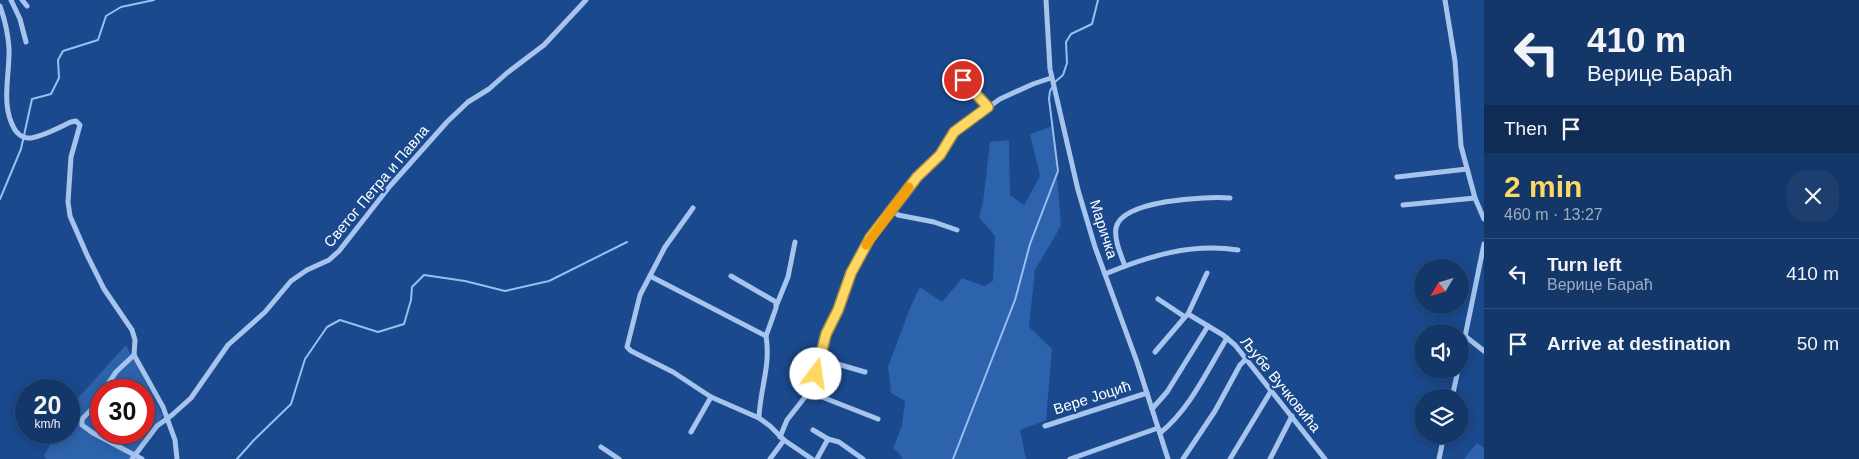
<!DOCTYPE html>
<html lang="en">
<head>
<meta charset="utf-8">
<style>
	:root { --surface:#14376a; --page:#1d3f70; --text:#f1f3f6; --muted:#9dacc1; --line:#33517e; --accent:#ffd763 }
	body { margin:0; font-family:Helvetica,sans-serif; background:var(--page); color:var(--text); height:100vh; display:flex; flex-direction:column; font-size:19px; white-space:nowrap }
	* { box-sizing:border-box; margin:0 }
	p { font-size:16px; color:var(--muted) }
	.icon { flex:none; width:28px; height:28px; fill:none; stroke:currentColor; stroke-width:2; stroke-linecap:round; stroke-linejoin:round }
	.map { position:relative; flex:1; overflow:hidden }
	.drawer { display:flex; flex-direction:column; background:var(--surface); width:375px }
	.drawer>* { flex:none }
	.guide { background:#14376a; color:var(--text); overflow:hidden }
	.needle { width:32px; rotate:232deg }
	.tools { position:absolute; left:1414px; top:259px; display:grid; gap:10px }
	.tools a { display:grid; place-items:center; width:55px; height:55px; border-radius:50%; background:var(--surface); box-shadow:0 2px 12px #0003,0 0 0 1px var(--line); font-size:25px }
	.speed { position:absolute; left:15px; top:379px; display:flex; gap:10px; font-size:25px; font-weight:700; text-align:center }
	.speed>* { display:grid; place-content:center; width:65px; height:65px; border-radius:50%; background:var(--surface); box-shadow:0 2px 12px #0003,0 0 0 1px var(--line); line-height:1 }
	.speed small { font-size:12px; font-weight:400 }
	.speed .limit { border:8px solid #d22; background:#fff; color:#111 }
	.pin { position:absolute; display:grid; place-items:center; width:42px; height:42px; color:#fff; margin:-21px; border:2px solid #fff; border-radius:50%; box-shadow:0 1px 5px #0007 }
	.me { position:absolute; width:55px; margin:-28px; rotate:14deg; stroke-linejoin:round; filter:drop-shadow(0 0 4px #0008) }
	.turn { display:flex; align-items:center; gap:18px; height:105px; padding:0 20px; font-size:22px }
	.turn .icon { width:65px; height:65px; stroke-width:2.5 }
	.turn b { display:block; font-size:35px; line-height:42px }
	.then { display:flex; align-items:center; height:48px; padding:0 20px; background:#0003; gap:10px; font-size:19px }
	.round { display:grid; place-items:center; flex:none; width:52px; height:52px; border-radius:20px; background:var(--page) }
	.overview { display:flex; align-items:center; justify-content:space-between; height:85px; padding:0 20px }
	h1 { font-size:30px; font-weight:800; line-height:38px; color:var(--accent) }
	ul { padding:0; list-style:none }
	li { display:flex; align-items:center; gap:15px; height:70px; padding:0 20px; border-top:1px solid var(--line) }
	li div { flex:1 }
	li b { display:block; font-size:19px }
	li em { font-style:normal }
	main { display:flex; flex:1; min-height:0 }
	.map>svg:first-child { display:block }
	.green { fill:#2d62ac; fill-rule:evenodd }
	.lines { fill:none; stroke-linecap:round; stroke-linejoin:round }
	.stream { stroke:#99bff0; stroke-width:2 }
	.minor { stroke:#a6c4ee; stroke-width:5 }
	.route-casing { stroke:#a68c40; stroke-width:12 }
	.route { stroke:#ffd763; stroke-width:9 }
	.slow { stroke:#f59e0b; stroke-width:9 }
	.labels { text-anchor:middle; dominant-baseline:central; stroke-width:4.5; stroke-linejoin:round; paint-order:stroke }
	.street-label { font-size:15px; fill:#fff; stroke:#1a498d }
</style>
</head>
<body>
<main>
<div class="map">
<svg width="1484" height="459" viewBox="0 0 1484 459">
	<rect width="100%" height="100%" fill="#1a498d"/>
	<g class="green">
		<path d="M1053,126L1061,226L1035,270L1029,327L1052,349L1046,420L1020,430L1026,459H903L897,451L893,449L902,425L905,401L891,393L888,367L910,308L920,287L942,302L962,278L984,286L993,281L995,236L979,217L983,202L990,142L1009,140L1010,195L1024,205L1040,176L1030,134Z"/>
		<path d="M126,345L163,416L129,459H47L44,456L56,433L69,432V408ZM101,390H144V432H101Z"/>
		<path d="M1477,443L1484,448V459H1464Z"/>
	</g>
	<g class="lines">
		<g class="stream">
			<path d="M1055,82L1063,75L1067,63L1066,42L1071,34L1092,24L1098,0"/>
			<path d="M0,199L21,149L32,99L51,94L59,78L58,60L63,51L98,40L106,16L121,7L154,0"/>
			<path d="M237,459L254,440L291,404L305,359L327,327L340,320L378,332L404,324L411,300L412,287L424,275L465,281L505,291L549,281L627,242"/>
			<path d="M953,459L1015,300L1030,244L1058,171L1049,99L1050,91L1053,86"/>
		</g>
		<g class="minor">
			<path d="M11,0L20,19L26,42"/>
			<path d="M22,0L27,6"/>
			<path d="M1046,0L1050,69L1078,190L1095,247L1137,362L1168,459"/>
			<path d="M1445,0L1455,61L1461,146L1475,198L1484,219"/>
			<path d="M0,6C5,20 8,33 9,48C10,76 0,105 15,130C18,134 22,138 28,138C38,139 60,127 71,122L76,121L80,125L71,157L68,202L70,216L87,255L104,289L132,330L135,340L134,355L163,407L175,440L177,459"/>
			<path d="M956,69L988,107"/>
			<path d="M1397,177L1467,169"/>
			<path d="M1403,205L1475,198"/>
			<path d="M693,208L665,247L640,295L627,347L631,351L673,372L711,397L759,418L770,426L784,440L812,459"/>
			<path d="M892,210L898,215L934,222L957,230"/>
			<path d="M1125,266C1121,255 1114,240 1116,228C1121,200 1207,196 1230,198"/>
			<path d="M1105,274C1149,256 1190,243 1238,250"/>
			<path d="M650,276L766,336C771,366 760,388 759,418"/>
			<path d="M731,276L776,302V308L766,336"/>
			<path d="M1158,299L1185,317L1188,314L1223,335L1235,345L1325,459"/>
			<path d="M777,304L788,277L795,242"/>
			<path d="M1188,314L1207,273"/>
			<path d="M1465,336L1484,351"/>
			<path d="M1155,352L1185,317"/>
			<path d="M820,359L865,372"/>
			<path d="M1460,361L1484,244"/>
			<path d="M104,390L116,372L134,355"/>
			<path d="M809,392L878,419"/>
			<path d="M101,394L93,408L82,419V425L93,433L142,459"/>
			<path d="M1452,398L1458,370"/>
			<path d="M1152,409L1167,392L1208,326"/>
			<path d="M1045,426L1147,393"/>
			<path d="M813,430L828,439"/>
			<path d="M691,432L711,397"/>
			<path d="M1160,433C1190,409 1207,371 1227,338"/>
			<path d="M780,437L787,420L809,392L816,373L826,334L838,310L851,273L862,251L879,226L917,177L940,155L954,132L1000,99L1033,84L1051,78"/>
			<path d="M601,447L619,459"/>
			<path d="M132,459L157,426L172,415L191,398L228,345L265,312L291,281L307,270L329,260L339,251L390,186L447,122L468,102L489,89L507,73L544,45L586,0"/>
			<path d="M770,459L784,440"/>
			<path d="M817,459L828,439L839,442L863,459"/>
			<path d="M1070,459L1158,428"/>
			<path d="M1183,459L1215,411L1240,365L1246,359"/>
			<path d="M1230,459L1271,391"/>
			<path d="M1270,459L1292,416"/>
			<path d="M1439,459L1444,435"/>
		</g>
	</g>
	<g class="lines">
		<g class="route-casing">
			<path id="route" d="M816,374L826,334L838,310L851,273L870,238L917,177L940,155L954,132L988,107L963,80"/>
		</g>
		<use href="#route" class="route"/>
		<path class="slow" d="M866,245L909,187"/>
	</g>
	<g class="labels">
		<g class="street-label">
			<text transform="translate(376 186) rotate(-50)">Светог Петра и Павла</text>
			<text transform="translate(1104 229) rotate(72)">Маричка</text>
			<text transform="translate(1281 384) rotate(51)">Љубе Вучковића</text>
			<text transform="translate(1092 397) rotate(-18)">Вере Јоцић</text>
		</g>
	</g>
</svg>
<div class="tools">
<a><svg class="needle" viewBox="-14 -14 28 28"><path d="M0-13l5 13h-10z" fill="#e53935"/><path d="M0 13l5-13h-10z" fill="#9dacc1"/></svg></a>
<a><svg class="icon" aria-label="sound" viewBox="0 0 24 24"><path d="M4 9h4l5-4v14l-5-4H4zM17 9q2 3 0 6"/></svg></a>
<a><svg class="icon" aria-label="layers" viewBox="0 0 24 24"><path d="M12 4l9 5-9 5-9-5zM3 14l9 5 9-5"/></svg></a>
</div>
<div class="speed"><div>20<small>km/h</small></div><div class="limit">30</div></div>
<div class="pin" style="left:963px;top:80px;background:#d93025"><svg class="icon" aria-label="arrive" viewBox="0 0 24 24"><path d="M6 21V4h12l-3 4 3 4H6"/></svg></div>
<svg class="me" style="left:816px;top:374px" viewBox="-20 -20 40 40"><circle r="19" fill="#fff"/><path d="M0-13L10 11 0 6-10 11z" fill="#ffd763"/></svg>
</div>
<section class="drawer">
<div class="guide">
<div class="turn"><svg class="icon" aria-label="left" viewBox="0 0 24 24"><path d="M17 20v-9H6M10 6l-5 5 5 5"/></svg><div><b>410 m</b>Верице Бараћ</div></div>
<div class="then">Then<svg class="icon" aria-label="arrive" viewBox="0 0 24 24"><path d="M6 21V4h12l-3 4 3 4H6"/></svg></div>
</div>
<div class="overview"><div><h1>2 min</h1><p>460 m · 13:27</p></div><a class="round"><svg class="icon" aria-label="close" viewBox="0 0 24 24"><path d="M6 6l12 12M18 6L6 18"/></svg></a></div>
<ul>
<li><svg class="icon" aria-label="left" viewBox="0 0 24 24"><path d="M17 20v-9H6M10 6l-5 5 5 5"/></svg><div><b>Turn left</b><p>Верице Бараћ</p></div><em>410 m</em></li>
<li><svg class="icon" aria-label="arrive" viewBox="0 0 24 24"><path d="M6 21V4h12l-3 4 3 4H6"/></svg><div><b>Arrive at destination</b></div><em>50 m</em></li>
</ul>
</section>
</main>
</body>
</html>
